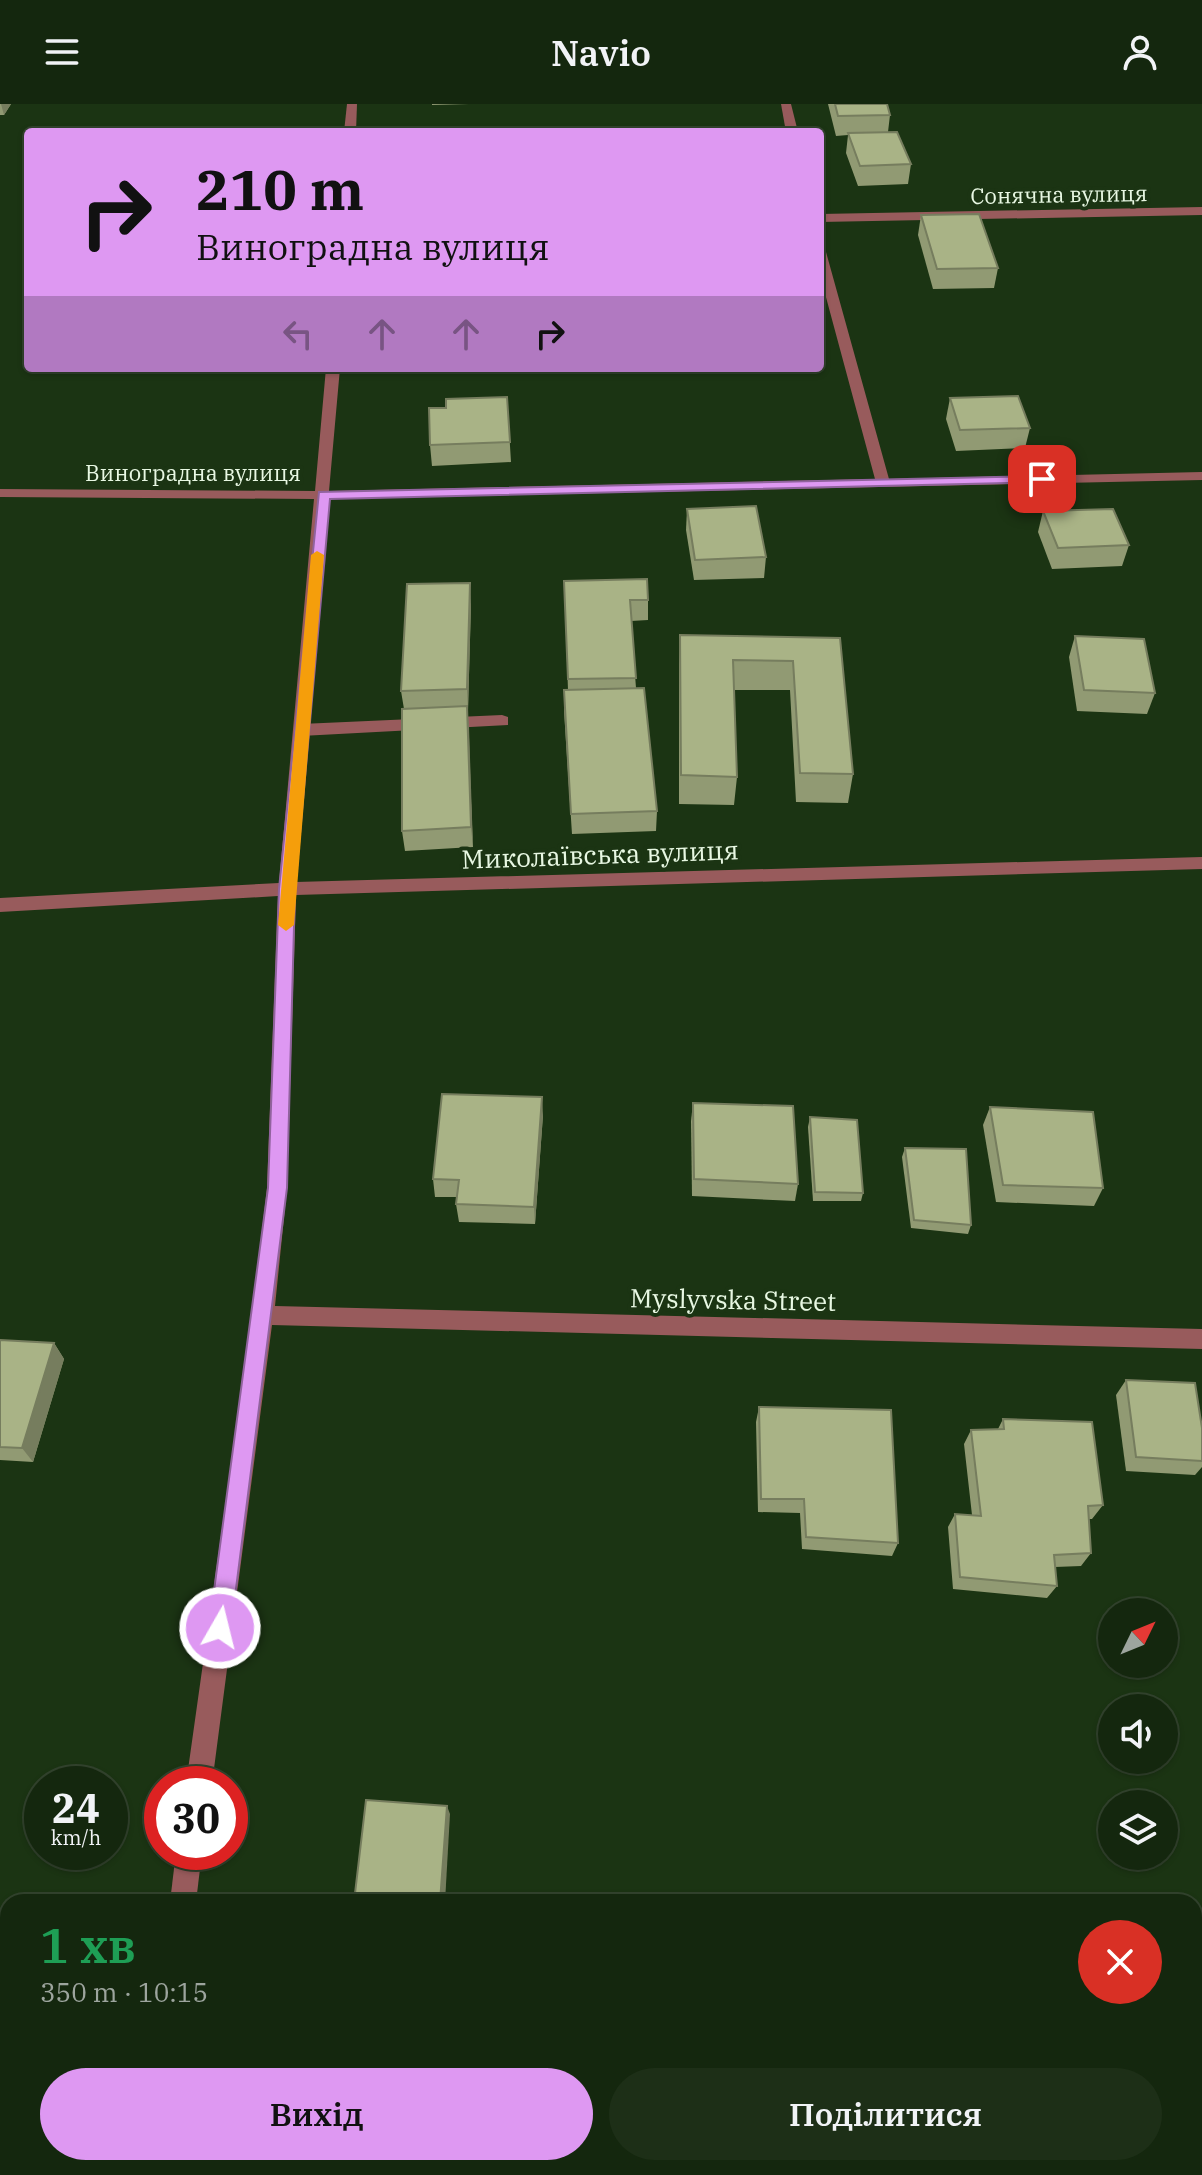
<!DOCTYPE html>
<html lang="uk">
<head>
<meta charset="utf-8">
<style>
	:root { --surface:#14270e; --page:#1d2f17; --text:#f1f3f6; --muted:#9da59e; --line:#33442e; --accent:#de98f2 }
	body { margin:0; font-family:"IBM Plex Serif",serif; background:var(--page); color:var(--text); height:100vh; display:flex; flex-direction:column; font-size:30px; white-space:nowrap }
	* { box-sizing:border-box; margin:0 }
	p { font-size:26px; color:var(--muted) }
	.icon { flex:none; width:44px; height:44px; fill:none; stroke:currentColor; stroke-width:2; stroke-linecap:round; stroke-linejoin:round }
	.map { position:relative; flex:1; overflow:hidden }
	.details { position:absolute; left:0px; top:1790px; width:1202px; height:282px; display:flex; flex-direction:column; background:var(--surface); border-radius:24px 24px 0 0; box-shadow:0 2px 6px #0004,0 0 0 2px var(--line) }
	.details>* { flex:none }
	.guide { position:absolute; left:24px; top:24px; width:800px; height:244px; border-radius:8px; box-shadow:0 2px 6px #0004,0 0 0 2px var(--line); background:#de98f2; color:#111; overflow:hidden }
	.needle { width:52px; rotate:47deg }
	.tools { position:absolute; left:1098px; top:1494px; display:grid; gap:16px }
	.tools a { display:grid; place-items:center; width:80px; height:80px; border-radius:50%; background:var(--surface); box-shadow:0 2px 6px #0004,0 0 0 2px var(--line); font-size:40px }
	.speed { position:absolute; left:24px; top:1662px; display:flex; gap:16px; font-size:40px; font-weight:700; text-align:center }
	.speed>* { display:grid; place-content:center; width:104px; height:104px; border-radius:50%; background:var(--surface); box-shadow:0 2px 6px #0004,0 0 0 2px var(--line); line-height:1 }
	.speed small { font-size:20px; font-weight:400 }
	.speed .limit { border:12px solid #d22; background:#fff; color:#111 }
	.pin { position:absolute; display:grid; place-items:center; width:68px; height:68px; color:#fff; margin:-34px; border-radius:16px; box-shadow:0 4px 12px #0006 }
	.me { position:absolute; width:88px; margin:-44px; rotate:8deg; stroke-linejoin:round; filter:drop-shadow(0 0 6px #0008) }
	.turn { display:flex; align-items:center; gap:28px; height:168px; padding:0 40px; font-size:36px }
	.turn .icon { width:104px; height:104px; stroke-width:2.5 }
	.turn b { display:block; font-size:56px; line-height:68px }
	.lanes { display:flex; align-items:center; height:76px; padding:0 40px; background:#0003; justify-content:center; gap:40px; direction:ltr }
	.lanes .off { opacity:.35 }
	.round { display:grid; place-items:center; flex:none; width:84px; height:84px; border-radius:42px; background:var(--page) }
	.head { display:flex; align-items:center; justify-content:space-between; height:136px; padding:0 40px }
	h1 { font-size:48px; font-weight:600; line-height:60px; color:#1e9e55 }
	.cta { display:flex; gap:16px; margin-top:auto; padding:16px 40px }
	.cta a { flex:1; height:92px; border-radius:48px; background:var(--accent); color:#111; font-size:32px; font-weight:600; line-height:92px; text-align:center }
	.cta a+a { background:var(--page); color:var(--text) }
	header { display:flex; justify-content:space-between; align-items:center; height:104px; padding:0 40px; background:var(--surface); font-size:36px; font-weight:600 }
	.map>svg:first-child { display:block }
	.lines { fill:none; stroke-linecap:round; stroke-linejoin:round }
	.service { fill:#985b5c; fill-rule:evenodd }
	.minor { fill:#985b5c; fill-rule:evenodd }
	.wall { fill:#919a73 }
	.shaded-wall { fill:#767d5e }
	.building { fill:#a9b386; stroke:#767d5e; stroke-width:2 }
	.route { fill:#de98f2; stroke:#90639d; stroke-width:2 }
	.slow { fill:#f59e0b }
	.labels { text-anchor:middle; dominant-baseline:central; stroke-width:8; stroke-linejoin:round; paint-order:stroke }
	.far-street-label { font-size:22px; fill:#e8f8e3; stroke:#1b3413 }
	.street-label { font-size:26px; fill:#e8f8e3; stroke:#1b3413 }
</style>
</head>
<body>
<header><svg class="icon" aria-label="menu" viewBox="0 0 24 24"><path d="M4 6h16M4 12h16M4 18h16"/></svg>Navio<svg class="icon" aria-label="person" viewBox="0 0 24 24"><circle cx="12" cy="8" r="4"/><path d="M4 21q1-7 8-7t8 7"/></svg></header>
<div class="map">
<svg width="1202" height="2071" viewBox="0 0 1202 2071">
	<rect width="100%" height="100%" fill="#1b3413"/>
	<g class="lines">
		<path class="service" d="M502,611L508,613V621L301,632L293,626L301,620Z"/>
		<g class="minor">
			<path d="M347,0H357L356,28H344Z"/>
			<path d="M781,0H791L798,28H786Z"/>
			<path d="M1202,103V111L820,118V110Z"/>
			<path d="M820,144L826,148L889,375L1202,368V376L329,395L296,778L1202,753V765L296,791L287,1084L275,1202L1202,1225V1245L272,1221L212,1680H186L252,1211L267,1084L278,792L0,808V794L279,779L314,395L0,393V385L315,387L326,264H340L329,387L875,375L820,171Z"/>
			<path d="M176,1748H202L196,1798H170Z"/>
			<path d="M131,2064H161L160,2071H130Z"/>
		</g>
	</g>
	<g class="wall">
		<path d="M0,0H11L4,11H0Z"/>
		<path d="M432,0H469L432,1Z"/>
		<path d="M828,0H887L890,11L888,28L911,60L908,80L858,82L846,49L848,31L836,32Z"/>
		<path d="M921,111L998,164L994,184L933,185L918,131Z"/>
		<path d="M507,293L511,358L432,362L430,341L446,304Z"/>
		<path d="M950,294L1030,324L1025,344L956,347L946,315Z"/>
		<path d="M687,405L766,453L764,474L694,476L686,426Z"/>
		<path d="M1043,407L1129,441L1122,462L1052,465L1038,428Z"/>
		<path d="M564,477L648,496V516L631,517L636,584L657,707L656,727L572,730L564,607V586H568Z"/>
		<path d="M471,500L468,606H467L473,743L405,747L402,727L404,605L401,587Z"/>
		<path d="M680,531L840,534L853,670L848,699L796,698L790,586H734L737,673L734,701L679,700V560Z"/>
		<path d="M1075,532L1155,589L1147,610L1077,607L1069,553Z"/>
		<path d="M693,999L798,1080L795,1097L692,1092L691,1017Z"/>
		<path d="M990,1003L1103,1084L1094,1102L996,1098L983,1021Z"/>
		<path d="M543,1011L535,1120L459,1118L456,1100L457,1093H435L433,1075Z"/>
		<path d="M810,1013L863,1089L861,1097H813L808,1023Z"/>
		<path d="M905,1044L971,1121L968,1130L911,1124L902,1053Z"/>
		<path d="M0,1236L54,1239L64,1255L33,1358L0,1356Z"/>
		<path d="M1126,1276L1202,1324V1363L1195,1371L1126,1367L1116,1291Z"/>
		<path d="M759,1303L898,1439L892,1452L802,1445L800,1409L758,1408L756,1318Z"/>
		<path d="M1003,1315L1103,1401L1092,1415H1089L1091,1449L1081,1462L1055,1463L1057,1482L1047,1494L953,1485L948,1423L955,1410L972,1411L964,1340L971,1326L998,1325Z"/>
		<path d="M1048,2064H1194L1202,2071H1049Z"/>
	</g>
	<g class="shaded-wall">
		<path d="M1,0H11L4,11Z"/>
		<path d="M470,479L471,500L468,606L467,585Z"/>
		<path d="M467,602L469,623L473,743L471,723Z"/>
		<path d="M542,993L543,1011L535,1120L534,1103Z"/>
		<path d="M54,1239L64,1255L33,1358L22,1344Z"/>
		<path d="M447,1702L450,1710L445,1798H440Z"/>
		<path d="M446,2064H452L451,2071H446Z"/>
	</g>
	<g class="building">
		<path d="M835,0H887L890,11L838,12Z"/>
		<path d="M897,28L911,60L860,62L848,29Z"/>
		<path d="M979,110L998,164L937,165L921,111Z"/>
		<path d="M1018,292L1030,324L960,326L950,294Z"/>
		<path d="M507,293L510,338L430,341L429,304H446V295Z"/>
		<path d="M756,402L766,453L695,456L687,405Z"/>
		<path d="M1113,405L1129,441L1058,444L1043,407Z"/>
		<path d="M647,475L648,496H630L636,574L568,575L564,477Z"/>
		<path d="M470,479L467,585L401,587L407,480Z"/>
		<path d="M680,531L840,534L853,670L800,669L793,557L733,556L737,673L681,671Z"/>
		<path d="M1075,532L1144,535L1155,589L1084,586Z"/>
		<path d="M644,584L657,707L571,710L564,586Z"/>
		<path d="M467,602L471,723L402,727V605Z"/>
		<path d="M442,990L542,993L534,1103L456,1100L459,1076L433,1075Z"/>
		<path d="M693,999L793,1002L798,1080L694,1075Z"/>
		<path d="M990,1003L1093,1008L1103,1084L1003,1081Z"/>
		<path d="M810,1013L857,1016L863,1089L815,1088Z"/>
		<path d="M905,1044L966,1045L971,1121L914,1116Z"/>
		<path d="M0,1236L54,1239L22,1344L0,1343Z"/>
		<path d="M1126,1276L1195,1279L1202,1324V1357L1136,1353Z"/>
		<path d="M759,1303L891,1306L898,1439L806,1433L804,1395H761Z"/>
		<path d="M1003,1315L1092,1318L1103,1401L1088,1402L1091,1449L1054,1451L1057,1482L960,1473L955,1410L981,1412L971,1326L1004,1325Z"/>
		<path d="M366,1696L447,1702L440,1798H354Z"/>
		<path d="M1194,1974L1202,2028V2071H1061L1060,2064H1194Z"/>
		<path d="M316,2064H446V2071H315Z"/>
	</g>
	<path class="route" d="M1042,372L1047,373V378L330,395L295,785L287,1084L231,1524L228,1531L220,1535L212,1531L209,1524L268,1084L279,785L319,388Z"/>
	<path class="slow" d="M317,447L324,451L294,821L286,827L278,821L311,451Z"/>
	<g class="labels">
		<g class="far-street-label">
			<text transform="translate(1059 90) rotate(-1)">Сонячна вулиця</text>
			<text x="193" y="368">Виноградна вулиця</text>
		</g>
		<g class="street-label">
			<text transform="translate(600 750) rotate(-2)">Миколаївська вулиця</text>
			<text transform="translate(733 1195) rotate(1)">Myslyvska Street</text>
		</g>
	</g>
</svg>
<div class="tools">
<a><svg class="needle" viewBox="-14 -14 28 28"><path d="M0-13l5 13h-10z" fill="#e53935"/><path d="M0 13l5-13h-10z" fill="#9da59e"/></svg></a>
<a><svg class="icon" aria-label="sound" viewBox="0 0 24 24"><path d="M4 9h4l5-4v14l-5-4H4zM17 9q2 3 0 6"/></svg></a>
<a><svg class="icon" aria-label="layers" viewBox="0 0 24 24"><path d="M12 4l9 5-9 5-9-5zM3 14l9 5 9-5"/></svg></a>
</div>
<div class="speed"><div>24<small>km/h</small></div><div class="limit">30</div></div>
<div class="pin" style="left:1042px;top:375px;background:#d93025"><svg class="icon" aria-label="arrive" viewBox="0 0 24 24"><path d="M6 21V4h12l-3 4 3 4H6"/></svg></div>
<svg class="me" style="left:220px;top:1524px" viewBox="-20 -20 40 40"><circle r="17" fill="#de98f2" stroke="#fff" stroke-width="3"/><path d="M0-11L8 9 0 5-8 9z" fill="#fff"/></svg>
<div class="guide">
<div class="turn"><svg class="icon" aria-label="right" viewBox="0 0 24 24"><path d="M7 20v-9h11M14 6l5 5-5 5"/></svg><div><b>210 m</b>Виноградна вулиця</div></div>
<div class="lanes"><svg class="icon off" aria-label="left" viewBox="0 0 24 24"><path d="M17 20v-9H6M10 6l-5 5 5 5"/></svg><svg class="icon off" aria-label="ahead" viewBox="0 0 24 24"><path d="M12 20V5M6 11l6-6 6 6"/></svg><svg class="icon off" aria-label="ahead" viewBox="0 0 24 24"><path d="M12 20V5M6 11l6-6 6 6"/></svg><svg class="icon" aria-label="right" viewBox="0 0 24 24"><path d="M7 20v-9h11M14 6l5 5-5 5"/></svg></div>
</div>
<section class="details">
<div class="head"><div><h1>1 хв</h1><p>350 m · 10:15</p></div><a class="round" style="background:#d93025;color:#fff"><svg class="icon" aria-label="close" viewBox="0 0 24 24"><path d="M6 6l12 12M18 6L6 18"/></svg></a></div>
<div class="cta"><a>Вихід</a><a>Поділитися</a></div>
</section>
</div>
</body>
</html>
